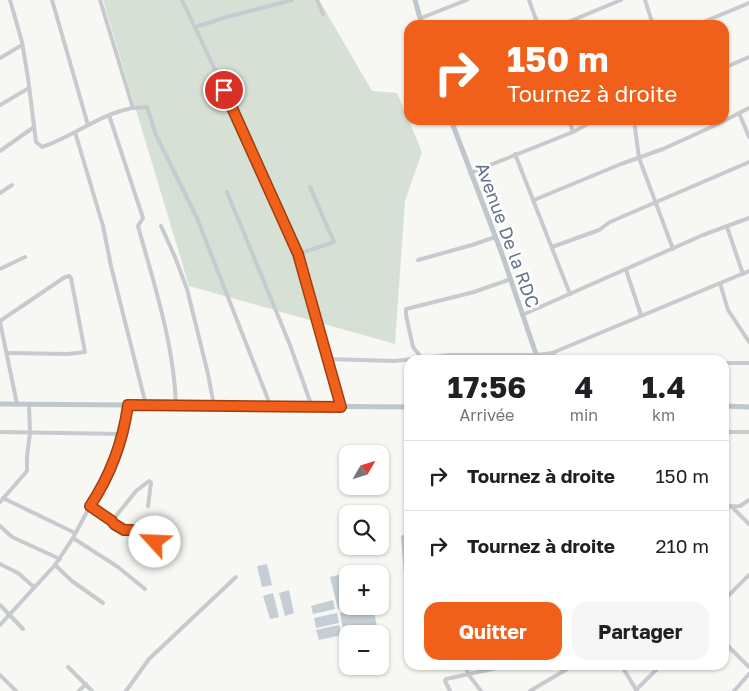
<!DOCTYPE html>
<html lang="fr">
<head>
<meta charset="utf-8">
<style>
	:root { --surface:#fff; --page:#f6f6f6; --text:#202124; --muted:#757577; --line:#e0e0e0; --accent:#f1601a }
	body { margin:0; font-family:"Golos Text",sans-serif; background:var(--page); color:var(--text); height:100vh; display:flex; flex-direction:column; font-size:19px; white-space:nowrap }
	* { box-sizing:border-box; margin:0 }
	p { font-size:16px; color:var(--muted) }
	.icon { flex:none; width:28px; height:28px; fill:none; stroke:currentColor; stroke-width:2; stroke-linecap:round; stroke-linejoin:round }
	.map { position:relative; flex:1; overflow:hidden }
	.details { position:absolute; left:404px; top:355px; width:325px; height:315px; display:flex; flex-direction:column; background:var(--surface); border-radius:15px; box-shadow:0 1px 4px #0004 }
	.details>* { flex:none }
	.hud { position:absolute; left:404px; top:20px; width:325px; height:105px; border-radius:15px; box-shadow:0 1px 4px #0004; background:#f1601a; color:#fff; overflow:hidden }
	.needle { width:32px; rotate:51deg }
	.controls { position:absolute; left:339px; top:445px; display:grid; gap:10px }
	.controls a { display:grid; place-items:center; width:50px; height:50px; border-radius:10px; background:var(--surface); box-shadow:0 1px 4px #0004; font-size:25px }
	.pin { position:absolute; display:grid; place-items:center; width:42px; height:42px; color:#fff; margin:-21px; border:2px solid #fff; border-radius:50%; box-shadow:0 1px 5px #0007 }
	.me { position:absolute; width:55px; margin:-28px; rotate:295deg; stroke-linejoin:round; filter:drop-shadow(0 0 4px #0008) }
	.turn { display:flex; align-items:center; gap:18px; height:105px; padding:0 20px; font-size:22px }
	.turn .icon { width:65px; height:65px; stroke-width:2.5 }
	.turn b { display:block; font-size:35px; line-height:42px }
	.eta { display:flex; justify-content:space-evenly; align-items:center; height:85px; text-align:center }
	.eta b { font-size:30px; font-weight:700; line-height:35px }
	.cta { display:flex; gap:10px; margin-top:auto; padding:10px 20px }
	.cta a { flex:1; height:58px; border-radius:15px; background:var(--accent); color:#fff; font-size:20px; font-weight:700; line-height:58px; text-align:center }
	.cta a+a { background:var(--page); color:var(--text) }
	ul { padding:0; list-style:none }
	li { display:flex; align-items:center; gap:15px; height:70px; padding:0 20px; border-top:1px solid var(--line) }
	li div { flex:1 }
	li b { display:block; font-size:19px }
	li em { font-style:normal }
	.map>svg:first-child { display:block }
	.green { fill:#d7e0d4 }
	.water { fill:#c5ced4 }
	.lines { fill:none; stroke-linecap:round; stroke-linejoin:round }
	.street { stroke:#c7cace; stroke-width:4 }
	.secondary { stroke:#c0c6ce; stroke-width:5 }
	.route-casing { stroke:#9d3e11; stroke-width:12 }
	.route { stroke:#f1601a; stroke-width:9 }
	.labels { text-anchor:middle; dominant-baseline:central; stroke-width:5; stroke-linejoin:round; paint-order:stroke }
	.street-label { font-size:18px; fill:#647487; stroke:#fff }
</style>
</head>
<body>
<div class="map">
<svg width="749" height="691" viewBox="0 0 749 691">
	<rect width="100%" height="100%" fill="#f7f7f4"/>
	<path class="green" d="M103,0H319L372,91L397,93L422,152L405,201L395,344L189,286Z"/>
	<g class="water">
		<path d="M267,564L272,585L262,587L257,566Z"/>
		<path d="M362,569L363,574H348V606H350L338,609L330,577Z"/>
		<path d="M289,590L294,613L285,616L279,593Z"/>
		<path d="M273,593L279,617L270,619L263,596Z"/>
		<path d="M333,600L335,609L313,614L311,606Z"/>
		<path d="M373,606L377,627L344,634L340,613Z"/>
		<path d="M337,613L339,623L316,628L314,618Z"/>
		<path d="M339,625L342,635L319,640L316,630Z"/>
	</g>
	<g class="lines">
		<g class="street">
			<path d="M10,0L22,42L28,78L36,142L42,147C72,137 97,116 128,109C134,107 141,108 147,107L156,135L197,218L271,407"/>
			<path d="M52,0L88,125"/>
			<path d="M100,0L133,108"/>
			<path d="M182,0L245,133L298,254L341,407"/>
			<path d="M317,0L323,14"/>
			<path d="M529,0L538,25"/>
			<path d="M645,0L653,25"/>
			<path d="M421,18L467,0"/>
			<path d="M561,25L621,0"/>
			<path d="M696,25L749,3"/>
			<path d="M195,27L227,17L292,0"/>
			<path d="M0,58L22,45"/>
			<path d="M724,68L749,57"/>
			<path d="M0,105L29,88"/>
			<path d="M739,113L749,137"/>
			<path d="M109,115L143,218L138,226C154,284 174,344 176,405"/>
			<path d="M569,120L573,132"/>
			<path d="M634,120L639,158L673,249"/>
			<path d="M75,132L103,226L111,266L146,405"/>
			<path d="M0,151L34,127"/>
			<path d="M515,154L570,294"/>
			<path d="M470,173L573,132L595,120"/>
			<path d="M227,192L290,345L312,407"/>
			<path d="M0,193L12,185"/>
			<path d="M534,200L621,164L663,149L718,124L749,108"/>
			<path d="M161,226L175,257L187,289L208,374L214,406"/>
			<path d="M727,227L743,274"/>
			<path d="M552,247L599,230L610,222L749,162"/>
			<path d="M298,254L334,242L310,187"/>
			<path d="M418,260L472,245L495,237"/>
			<path d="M0,269L25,257"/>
			<path d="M626,270L641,315"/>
			<path d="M720,283L728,310L749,342"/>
			<path d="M522,315L703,235L749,218"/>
			<path d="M0,321L65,277L69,276L71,278L85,352L68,354L7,353"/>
			<path d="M0,322L17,404"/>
			<path d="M552,353L749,271"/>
			<path d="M327,359L394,361L450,355H537L552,353L556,358L600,360"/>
			<path d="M423,360L413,347L406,315V309L474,292L511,279"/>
			<path d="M724,363H749"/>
			<path d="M128,405C123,441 111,476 90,506L112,521L114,525L124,530L132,531L146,540L155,542"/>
			<path d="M0,432L122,434"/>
			<path d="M724,432H749"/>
			<path d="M3,498L75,533"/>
			<path d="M0,502L27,471V456L30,433L29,404"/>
			<path d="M90,506L73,538L118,567L145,589"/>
			<path d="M731,506L749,524"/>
			<path d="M724,507L740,506L749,500"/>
			<path d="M112,521L136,491L149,481L151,483L148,506"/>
			<path d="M0,526L12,537L60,559"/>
			<path d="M403,537L406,573L409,586"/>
			<path d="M0,564L18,573L34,587"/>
			<path d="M55,565L72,581L103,603"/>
			<path d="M724,600L749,575"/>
			<path d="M0,605L23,629"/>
			<path d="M0,625L55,565L73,538"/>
			<path d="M724,642L749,667"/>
			<path d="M466,665L468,674L481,691"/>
			<path d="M621,665L637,691"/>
			<path d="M68,667L92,691"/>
			<path d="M0,675L16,691"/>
			<path d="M636,690L661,665"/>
			<path d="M79,691L86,684"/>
			<path d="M126,691L149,659L236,577"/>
			<path d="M450,691L445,681L446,679L511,665"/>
			<path d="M530,691L574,665"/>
			<path d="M734,691L749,674"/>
		</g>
		<g class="secondary">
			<path d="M415,0L422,25"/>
			<path d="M451,120L502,254L538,360"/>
			<path d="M0,404L409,407"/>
			<path d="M724,406L749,407"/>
		</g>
	</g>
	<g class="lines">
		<g class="route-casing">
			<path id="route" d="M155,542L146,540L132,530H124L114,524L112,521L90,506C110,476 123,441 128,405L341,407L298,254L224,90"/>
		</g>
		<use href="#route" class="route"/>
	</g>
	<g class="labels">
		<g class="street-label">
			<text transform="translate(508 235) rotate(70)">Avenue De la RDC</text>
		</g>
	</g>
</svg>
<div class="controls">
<a><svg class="needle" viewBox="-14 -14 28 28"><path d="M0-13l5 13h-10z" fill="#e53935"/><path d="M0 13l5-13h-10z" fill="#757577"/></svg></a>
<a><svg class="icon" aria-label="search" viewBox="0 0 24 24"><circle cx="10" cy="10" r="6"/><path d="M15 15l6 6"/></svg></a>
<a>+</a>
<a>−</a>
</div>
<div class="pin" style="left:224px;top:90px;background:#d93025"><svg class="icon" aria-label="arrive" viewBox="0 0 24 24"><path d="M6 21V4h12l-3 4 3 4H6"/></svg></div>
<svg class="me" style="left:155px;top:542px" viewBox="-20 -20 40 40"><circle r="19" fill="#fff"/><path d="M0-13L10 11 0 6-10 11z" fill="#f1601a"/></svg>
<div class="hud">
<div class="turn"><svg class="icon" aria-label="right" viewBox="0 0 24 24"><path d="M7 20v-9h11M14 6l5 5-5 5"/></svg><div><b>150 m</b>Tournez à droite</div></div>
</div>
<section class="details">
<div class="eta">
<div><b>17:56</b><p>Arrivée</p></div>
<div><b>4</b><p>min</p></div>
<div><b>1.4</b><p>km</p></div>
</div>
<ul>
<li><svg class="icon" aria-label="right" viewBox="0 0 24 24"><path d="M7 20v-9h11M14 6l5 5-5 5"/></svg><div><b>Tournez à droite</b></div><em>150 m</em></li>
<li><svg class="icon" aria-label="right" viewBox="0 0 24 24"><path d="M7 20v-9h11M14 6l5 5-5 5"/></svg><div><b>Tournez à droite</b></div><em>210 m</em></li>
</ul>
<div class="cta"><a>Quitter</a><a>Partager</a></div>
</section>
</div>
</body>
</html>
